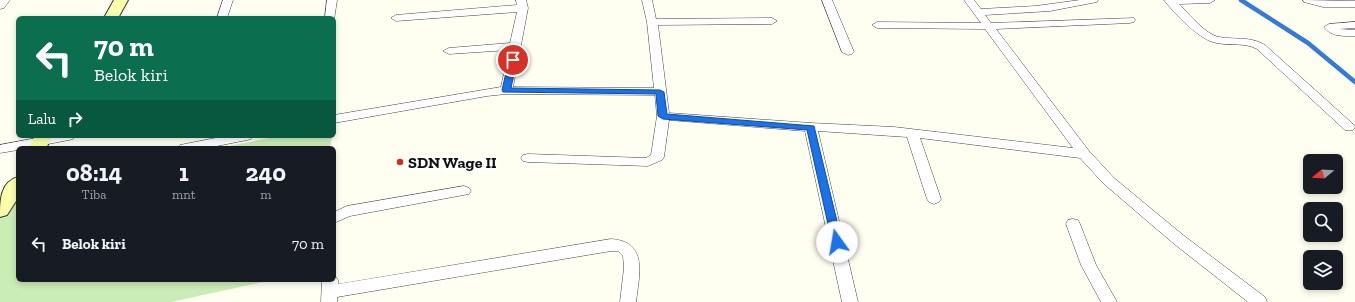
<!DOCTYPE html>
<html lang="id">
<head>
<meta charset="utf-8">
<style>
	:root { --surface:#171b24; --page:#242831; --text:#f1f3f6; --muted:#9ea1a6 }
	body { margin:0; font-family:"Zilla Slab",serif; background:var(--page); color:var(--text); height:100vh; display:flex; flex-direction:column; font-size:15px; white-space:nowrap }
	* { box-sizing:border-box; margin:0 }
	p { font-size:13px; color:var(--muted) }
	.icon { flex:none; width:22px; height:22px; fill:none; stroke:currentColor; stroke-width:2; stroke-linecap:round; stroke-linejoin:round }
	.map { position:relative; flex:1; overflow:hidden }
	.side { position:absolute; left:16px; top:146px; width:320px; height:136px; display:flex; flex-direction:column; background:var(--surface); border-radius:6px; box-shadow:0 2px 6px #0003 }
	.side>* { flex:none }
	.banner { position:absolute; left:16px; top:16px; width:320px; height:122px; border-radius:6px; box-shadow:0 2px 6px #0003; background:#0b6e4f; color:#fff; overflow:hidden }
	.needle { width:26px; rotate:252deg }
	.controls { position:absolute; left:1303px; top:154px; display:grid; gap:8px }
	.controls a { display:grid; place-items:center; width:40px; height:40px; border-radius:6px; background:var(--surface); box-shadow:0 2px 6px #0003; font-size:20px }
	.pin { position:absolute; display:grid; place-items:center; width:34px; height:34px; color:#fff; margin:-17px; border:2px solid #fff; border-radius:50%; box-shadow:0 1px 4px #0007 }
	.me { position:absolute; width:44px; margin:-22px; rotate:347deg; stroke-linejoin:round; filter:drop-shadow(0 0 3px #0008) }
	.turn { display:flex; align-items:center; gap:14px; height:84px; padding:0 12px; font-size:18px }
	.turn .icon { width:52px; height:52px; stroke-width:2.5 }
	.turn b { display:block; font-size:28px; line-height:34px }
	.then { display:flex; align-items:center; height:38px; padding:0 12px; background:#0003; gap:8px; font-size:15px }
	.eta { display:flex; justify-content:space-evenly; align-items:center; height:68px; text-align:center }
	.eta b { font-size:24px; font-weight:800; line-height:28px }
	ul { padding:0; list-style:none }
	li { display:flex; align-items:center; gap:12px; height:60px; padding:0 12px }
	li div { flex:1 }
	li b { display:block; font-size:15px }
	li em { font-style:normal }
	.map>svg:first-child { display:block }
	.green { fill:#caedb7 }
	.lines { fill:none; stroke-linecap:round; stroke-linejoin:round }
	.stream { stroke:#347bd7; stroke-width:4.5 }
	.street-casing { stroke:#424242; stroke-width:1 }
	.secondary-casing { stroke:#313131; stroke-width:2 }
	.street { fill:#fff; fill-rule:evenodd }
	.secondary { fill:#fbffac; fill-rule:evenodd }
	.route { fill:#1a73e8; stroke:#114b97 }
	.poi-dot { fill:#ca311d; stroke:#fff; stroke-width:1.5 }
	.labels { text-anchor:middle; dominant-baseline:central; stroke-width:4; stroke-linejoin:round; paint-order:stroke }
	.poi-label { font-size:16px; font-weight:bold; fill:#0f0f0f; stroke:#fff; text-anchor:start }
</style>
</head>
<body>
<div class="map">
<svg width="1355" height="302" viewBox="0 0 1355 302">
	<rect width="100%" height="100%" fill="#fffff1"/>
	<g class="green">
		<path d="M280,136H332L330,148H219Z"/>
		<path d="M18,192V280H272L171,302H0V216Z"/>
	</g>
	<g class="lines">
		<path class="stream" d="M1241,0L1308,43L1355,82"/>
		<g class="street-casing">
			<g id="street">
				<path d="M0,0H10L4,8L0,9Z"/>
				<path d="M223,0H233L227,18H217Z"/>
				<path d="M327,0H337L334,20V18H325Z"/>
				<path d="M516,0H526L528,8L513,87L654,88L647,22L642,0H652L656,19L772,18L777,21L772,24L658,25L669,113L811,123L894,127L1073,148L985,29L877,28L872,25L877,22L981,23L964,0H974L981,9L1036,6L1080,0H1098L1097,2L1050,11L985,15L991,23L1134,18L1135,20L1134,22L1130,23L996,29L1089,151L1114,178L1183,235L1265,297L1267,302H1248L1173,243L1104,184L1080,158L920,138L941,199L939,202L934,204L929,202L927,199L907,137L818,131L858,302H842L805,131L669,120L664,157L662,160L648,166L528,162L523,161L521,158L523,155L528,154L646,158L651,155L657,116L655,95L506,94L487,96L334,123V115L501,87L509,50L449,54L443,51L449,48L510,43L517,12L396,21L391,18L396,15L517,5Z"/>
				<path d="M822,0H832L854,52L852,54L848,55L842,52Z"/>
				<path d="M1164,0H1215L1210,3L1179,4C1188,13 1206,35 1219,37C1236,40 1250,36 1265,45L1353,124L1355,127L1353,130H1345L1257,49C1244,42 1231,46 1217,43C1200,41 1174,13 1164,0Z"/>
				<path d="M1303,0L1355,1V7H1323L1304,2Z"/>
				<path d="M1355,22V28L1339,29L1355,30V36C1343,36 1331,37 1324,27L1329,24Z"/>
				<path d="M47,136H75L73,139L69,140L27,148H18V150L0,153V145Z"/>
				<path d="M226,136H253L251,139L247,140L207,148H179L180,145L185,144Z"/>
				<path d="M464,186L469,188L471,191L469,194L350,216L334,223V212L347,206Z"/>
				<path d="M1073,219L1078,220L1080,224L1096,265L1117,302H1101L1081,265L1066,224L1068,220Z"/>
				<path d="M611,239C649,241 639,276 636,302H620L624,268L623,256L618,251H611L337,297V302H321L322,280H334V275L338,280V284Z"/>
			</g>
		</g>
		<g class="secondary-casing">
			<g id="secondary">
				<path d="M114,0H128L118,18H104Z"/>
				<path d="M35,136H53L46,148H28Z"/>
				<path d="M18,177V198L7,215L0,217C0,201 0,182 18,177Z"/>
			</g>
		</g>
		<use href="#street" class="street"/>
		<use href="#secondary" class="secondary"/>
	</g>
	<path class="route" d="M513,58L517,60L511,88L660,90L664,92L667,114L814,126L842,242L841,245H833L832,242L807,130L663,119L658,116L656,94L503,92L502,90L509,60Z"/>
	<circle class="poi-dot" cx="400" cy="162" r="4"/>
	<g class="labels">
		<g class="poi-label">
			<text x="408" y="162">SDN Wage II</text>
		</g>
	</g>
</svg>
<div class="controls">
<a><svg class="needle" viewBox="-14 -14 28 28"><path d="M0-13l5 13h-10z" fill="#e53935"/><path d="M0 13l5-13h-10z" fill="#9ea1a6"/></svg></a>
<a><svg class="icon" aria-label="search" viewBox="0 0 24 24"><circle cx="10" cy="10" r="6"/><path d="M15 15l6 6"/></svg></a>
<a><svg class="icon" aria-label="layers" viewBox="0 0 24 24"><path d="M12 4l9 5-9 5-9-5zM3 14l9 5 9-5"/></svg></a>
</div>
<div class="pin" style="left:513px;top:60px;background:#d93025"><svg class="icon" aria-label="arrive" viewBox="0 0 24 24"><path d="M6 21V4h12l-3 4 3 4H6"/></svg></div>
<svg class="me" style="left:837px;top:242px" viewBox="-20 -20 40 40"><circle r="19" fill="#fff"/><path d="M0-13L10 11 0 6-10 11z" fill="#1a73e8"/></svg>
<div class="banner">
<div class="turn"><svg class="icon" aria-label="left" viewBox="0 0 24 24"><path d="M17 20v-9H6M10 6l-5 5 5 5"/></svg><div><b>70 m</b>Belok kiri</div></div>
<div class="then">Lalu<svg class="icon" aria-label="right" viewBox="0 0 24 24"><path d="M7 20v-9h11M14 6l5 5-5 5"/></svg></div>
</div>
<section class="side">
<div class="eta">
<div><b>08:14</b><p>Tiba</p></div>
<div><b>1</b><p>mnt</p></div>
<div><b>240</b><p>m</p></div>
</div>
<ul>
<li><svg class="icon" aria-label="left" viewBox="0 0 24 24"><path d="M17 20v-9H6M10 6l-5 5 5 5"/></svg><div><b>Belok kiri</b></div><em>70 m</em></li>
</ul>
</section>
</div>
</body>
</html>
